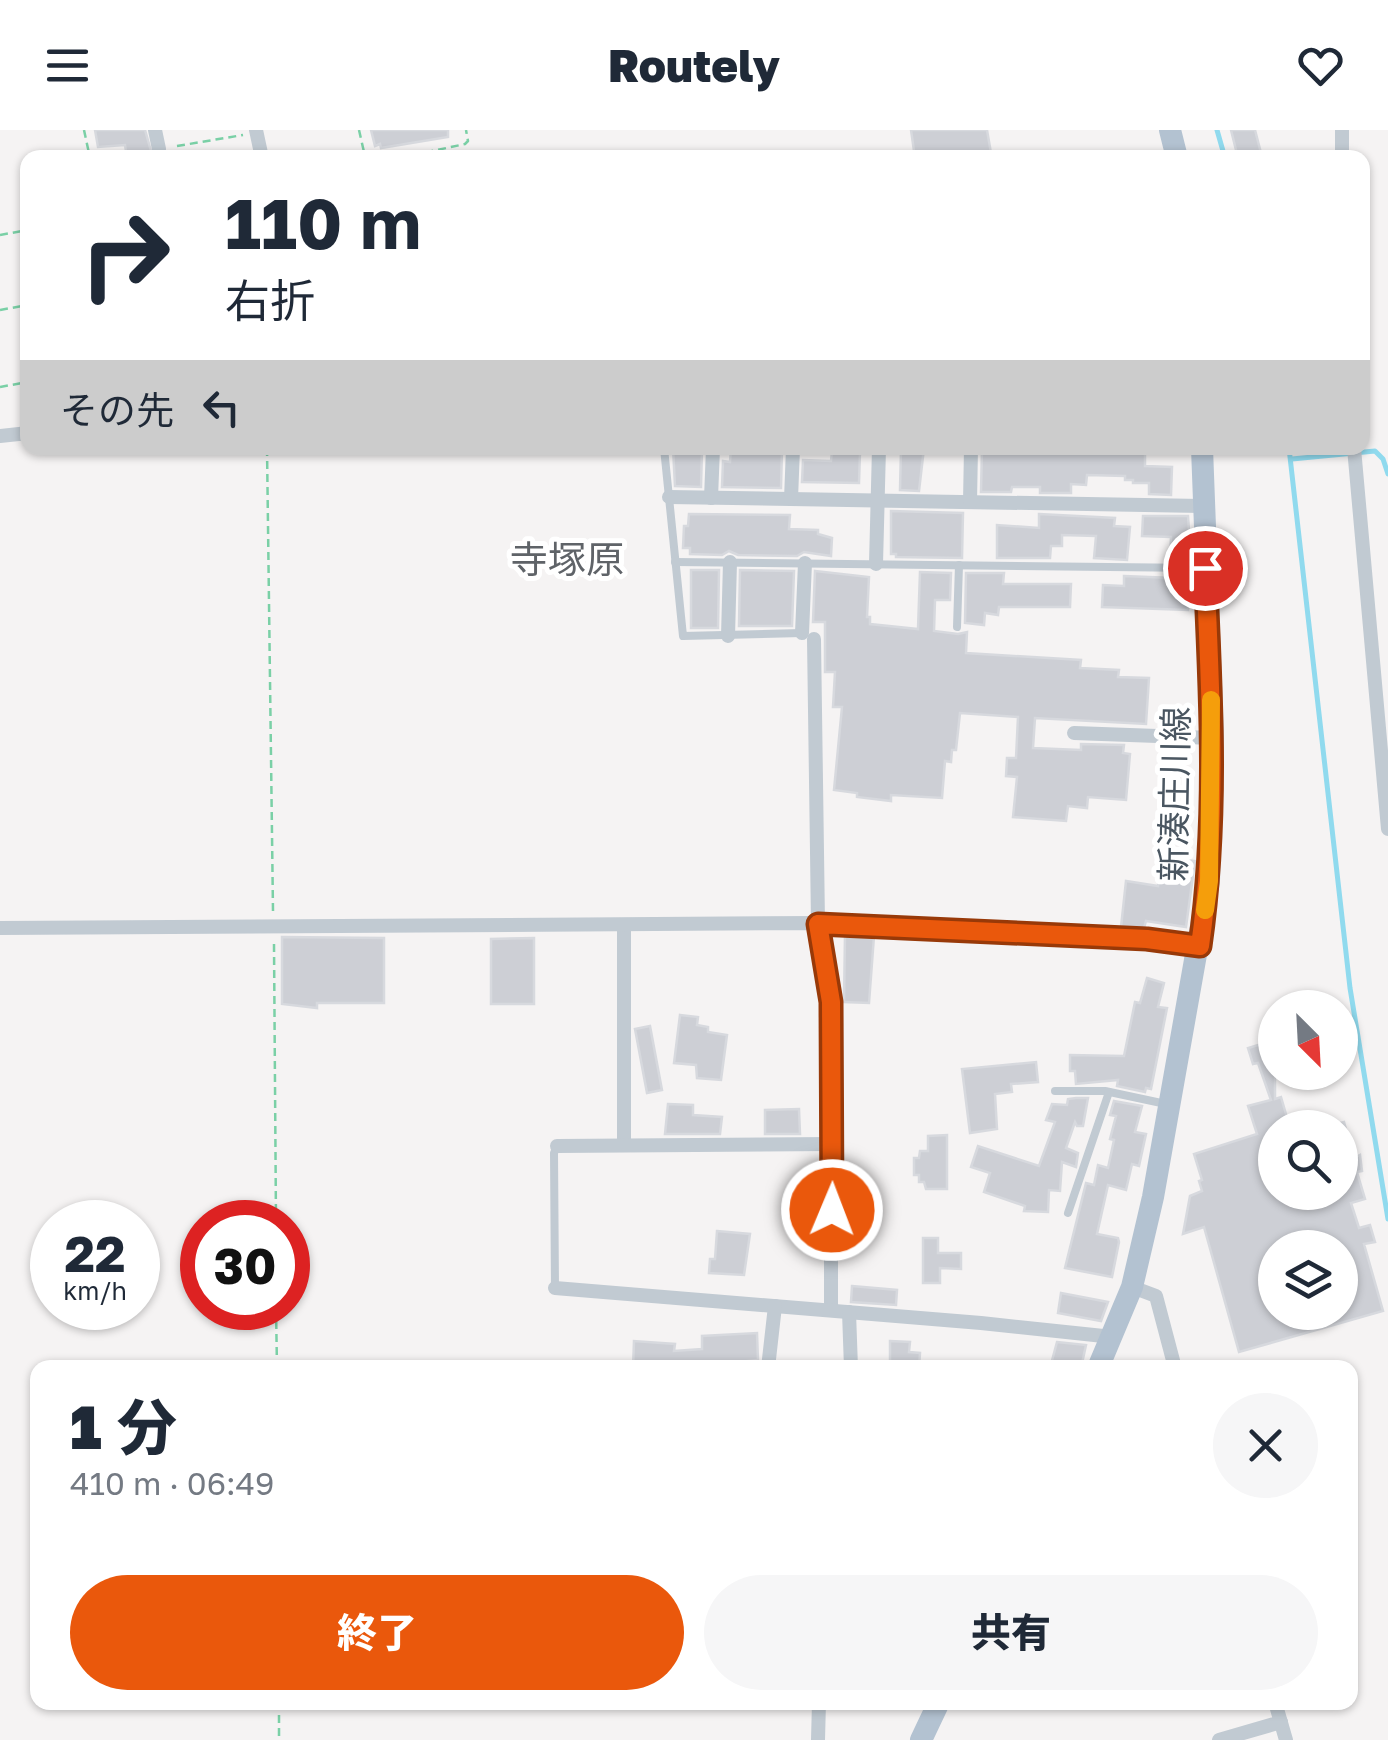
<!DOCTYPE html>
<html lang="ja">
<head>
<meta charset="utf-8">
<style>
	:root { --surface:#fff; --page:#f6f6f7; --text:#1f2937; --muted:#747a83; --accent:#ea580c }
	body { margin:0; font-family:"Golos Text","Noto Sans JP",sans-serif; background:var(--page); color:var(--text); height:100vh; display:flex; flex-direction:column; font-size:38px; white-space:nowrap }
	* { box-sizing:border-box; margin:0 }
	p { font-size:32px; color:var(--muted) }
	.icon { flex:none; width:55px; height:55px; fill:none; stroke:currentColor; stroke-width:2; stroke-linecap:round; stroke-linejoin:round }
	.map { position:relative; flex:1; overflow:hidden }
	.panel { position:absolute; left:30px; top:1230px; width:1328px; height:350px; display:flex; flex-direction:column; background:var(--surface); border-radius:20px; box-shadow:0 2px 8px #0004 }
	.panel>* { flex:none }
	.hud { position:absolute; left:20px; top:20px; width:1350px; height:305px; border-radius:20px; box-shadow:0 2px 8px #0004; background:#fff; color:var(--text); overflow:hidden }
	.needle { width:65px; rotate:156deg }
	.fabs { position:absolute; left:1258px; top:860px; display:grid; gap:20px }
	.fabs a { display:grid; place-items:center; width:100px; height:100px; border-radius:50%; background:var(--surface); box-shadow:0 2px 8px #0004; font-size:50px }
	.speed { position:absolute; left:30px; top:1070px; display:flex; gap:20px; font-size:50px; font-weight:700; text-align:center }
	.speed>* { display:grid; place-content:center; width:130px; height:130px; border-radius:50%; background:var(--surface); box-shadow:0 2px 8px #0004; line-height:1 }
	.speed small { font-size:25px; font-weight:400 }
	.speed .limit { border:15px solid #d22; background:#fff; color:#111 }
	.pin { position:absolute; display:grid; place-items:center; width:85px; height:85px; color:#fff; margin:-42px; border:5px solid #fff; border-radius:50%; box-shadow:0 2px 10px #0007 }
	.me { position:absolute; width:110px; margin:-55px; rotate:1deg; stroke-linejoin:round; filter:drop-shadow(0 0 8px #0008) }
	.turn { display:flex; align-items:center; gap:35px; height:210px; padding:0 40px; font-size:45px }
	.turn .icon { width:130px; height:130px; stroke-width:2.5 }
	.turn b { display:block; font-size:70px; line-height:85px }
	.then { display:flex; align-items:center; height:95px; padding:0 40px; background:#0003; gap:20px; font-size:38px }
	.round { display:grid; place-items:center; flex:none; width:105px; height:105px; border-radius:52px; background:var(--page) }
	.overview { display:flex; align-items:center; justify-content:space-between; height:170px; padding:0 40px }
	h1 { font-size:60px; font-weight:800; line-height:75px }
	.primary-button { display:flex; gap:20px; margin-top:auto; padding:20px 40px }
	.primary-button a { flex:1; height:115px; border-radius:60px; background:var(--accent); color:#fff; font-size:40px; font-weight:800; line-height:115px; text-align:center }
	.primary-button a+a { background:var(--page); color:var(--text) }
	header { display:flex; justify-content:space-between; align-items:center; height:130px; padding:0 40px; background:var(--surface); font-size:45px; font-weight:800 }
	.map>svg:first-child { display:block }
	.lines { fill:none; stroke-linecap:round; stroke-linejoin:round }
	.stream { stroke:#90daee; stroke-width:5 }
	.building { fill:#cdcfd5; stroke:#d7d9de; stroke-width:2.5; fill-rule:evenodd }
	.path { stroke:#7ad0a6; stroke-width:2.5; stroke-dasharray:8 5; stroke-linecap:butt }
	.lane { stroke:#c1cad2; stroke-width:8 }
	.street { stroke:#c1cad2; stroke-width:14 }
	.primary { stroke:#b3c2d1; stroke-width:22 }
	.route-casing { stroke:#983908; stroke-width:25 }
	.route { stroke:#ea580c; stroke-width:18 }
	.slow { stroke:#f59e0b; stroke-width:18 }
	.labels { text-anchor:middle; dominant-baseline:central; stroke-width:10; stroke-linejoin:round; paint-order:stroke }
	.street-label { font-size:35px; fill:#4a5661; stroke:#fff }
	.neighbourhood-label { font-size:38px; fill:#5f6368; stroke:#fff }
</style>
</head>
<body>
<header><svg class="icon" aria-label="menu" viewBox="0 0 24 24"><path d="M4 6h16M4 12h16M4 18h16"/></svg>Routely<svg class="icon" aria-label="heart" viewBox="0 0 24 24"><path d="M12 20l-8-8c-3-5 5-10 8-4 3-6 11-1 8 4z"/></svg></header>
<div class="map">
<svg width="1388" height="1610" viewBox="0 0 1388 1610">
	<rect width="100%" height="100%" fill="#f5f3f3"/>
	<g class="lines">
		<g class="stream">
			<path d="M1217,0L1225,28"/>
			<path d="M1289,318L1350,858L1388,1089"/>
			<path d="M1292,329L1375,321L1383,329L1388,344"/>
		</g>
	</g>
	<g class="building">
		<path d="M95,0H145L153,28H127L125,15L98,17Z"/>
		<path d="M371,0H448V7L381,18L380,14L375,16Z"/>
		<path d="M911,0H987L991,23L958,28H915Z"/>
		<path d="M1231,0H1255L1261,23H1257L1258,28H1238Z"/>
		<path d="M673,318H702L701,357L675,356Z"/>
		<path d="M731,318H782L781,358L722,357L723,331L730,332Z"/>
		<path d="M901,318H924L919,361L900,360Z"/>
		<path d="M982,318H1145V336L1172,337L1171,365L1149,364V353H1133V350H1125V346L1087,345L1086,355L1071,354V363H1040V357H1012L1011,362H981Z"/>
		<path d="M832,321L860,322L859,353L802,352L803,330L831,331Z"/>
		<path d="M891,381L963,383L962,428L896,427V424H891Z"/>
		<path d="M689,384L790,385L789,399L818,400V404L832,408L831,426L804,422L797,426L738,425L729,421L722,425L690,424V418H683L684,396H688Z"/>
		<path d="M1039,384L1115,388L1114,396L1130,397L1127,430L1094,428L1096,406L1062,405V416H1051L1050,428H997V395L1039,398Z"/>
		<path d="M1143,386H1188L1191,430H1170L1171,407L1142,406Z"/>
		<path d="M691,440H719L718,498H691Z"/>
		<path d="M740,440L794,441L792,496H739Z"/>
		<path d="M815,441L869,447L867,487H870V494L918,499L920,442L951,443L950,470H935L934,501L958,504L967,502L966,523L1081,530L1080,538L1119,540L1118,547L1149,548L1146,594L1035,588L1033,618L1081,620V614L1124,615L1123,623L1130,624L1126,670L1088,667L1087,678L1068,676L1066,691L1013,687L1017,647L1006,646L1007,628H1016L1018,587L960,583L956,620H952L951,632L945,631L942,668L891,665V671L857,667V663L834,660L842,577H833L835,542H825V492H813Z"/>
		<path d="M966,443H1004L1003,454H1071L1070,477H999L998,485L985,483L984,495L965,493Z"/>
		<path d="M1124,446L1173,448V458H1188V480L1102,477L1103,455L1124,456Z"/>
		<path d="M1177,729L1195,731L1186,797L1146,791L1144,798L1121,797L1126,751L1158,756L1160,735L1163,732L1177,733Z"/>
		<path d="M845,805L874,806L869,873L844,872Z"/>
		<path d="M282,807L384,808V873H317V878L282,874Z"/>
		<path d="M534,808V874H491V809Z"/>
		<path d="M1147,848L1164,853L1158,877L1167,878L1151,959L1146,958L1145,962L1117,956L1118,950L1076,954L1075,941H1070V925L1124,926L1135,872L1140,873Z"/>
		<path d="M680,885L698,887L697,895L708,897V902L727,905L721,950L697,948L696,935L674,933Z"/>
		<path d="M650,896L662,960L647,963L635,899Z"/>
		<path d="M1275,910V969L1281,967L1290,998H1275V1062H1340V993L1344,992L1354,1028L1360,1025L1362,1041L1357,1042L1365,1069L1351,1073L1359,1098L1370,1095L1375,1112L1364,1114L1383,1181L1239,1222L1204,1097L1183,1104L1190,1066L1202,1061L1199,1051L1202,1050L1194,1024L1257,1004L1248,976L1271,970L1258,933L1253,934L1248,918ZM1275,1118H1340V1182H1275Z"/>
		<path d="M1036,932L1038,952L1011,954L1012,962L995,964L997,999L970,1003L962,939Z"/>
		<path d="M1076,968H1088L1083,996H1077L1075,992L1066,1018L1078,1023L1076,1037L1062,1032L1060,1061L1049,1060L1048,1082L1024,1081L1025,1076L984,1062L990,1043L971,1037L978,1016L1039,1036L1055,992L1046,990L1052,974L1067,975L1068,969Z"/>
		<path d="M1114,971L1142,976L1135,1002L1146,1004L1139,1036L1132,1034L1126,1060L1108,1055L1097,1104L1118,1108L1119,1112L1112,1147L1065,1138L1086,1053L1094,1055L1098,1035L1108,1038L1114,1010L1110,1009L1116,986L1110,985Z"/>
		<path d="M668,974L693,975V985L722,987L720,1004H665Z"/>
		<path d="M799,979L800,1004H765V980Z"/>
		<path d="M947,1005V1059H926L924,1052H919V1045H914V1028H919L920,1021H928V1006Z"/>
		<path d="M717,1101L750,1104L744,1145L709,1143L710,1129H715Z"/>
		<path d="M923,1108H938V1123H961V1139L940,1138V1153H923Z"/>
		<path d="M852,1156L897,1160L896,1175L851,1172Z"/>
		<path d="M1061,1163L1108,1172L1101,1191L1058,1183Z"/>
		<path d="M757,1203L758,1230L728,1233L729,1238H708L707,1234L633,1238L634,1211L675,1214L674,1221L702,1219V1206Z"/>
		<path d="M890,1211L910,1212L909,1222L920,1223L919,1238H890Z"/>
		<path d="M1057,1212L1086,1215L1081,1238H1050Z"/>
	</g>
	<g class="lines">
		<g class="path">
			<path d="M84,0L90,28"/>
			<path d="M359,0L364,22"/>
			<path d="M177,16L243,5"/>
			<path d="M400,28L465,14L468,11L466,0"/>
			<path d="M0,105L28,100"/>
			<path d="M0,180L28,175"/>
			<path d="M0,257L28,252"/>
			<path d="M267,318L273,781"/>
			<path d="M274,814L276,1092"/>
			<path d="M276,1178L277,1238"/>
			<path d="M279,1572V1610"/>
		</g>
		<g class="lane">
			<path d="M664,318L683,506L802,503"/>
			<path d="M675,432L1201,438"/>
			<path d="M957,497L959,435"/>
			<path d="M1055,961H1105L1166,974"/>
			<path d="M1068,1083L1109,962"/>
			<path d="M555,1158L554,1023L557,1016"/>
		</g>
		<g class="street">
			<path d="M155,0L159,19"/>
			<path d="M256,0L262,28"/>
			<path d="M1342,0V28"/>
			<path d="M0,306L28,303"/>
			<path d="M1354,318L1388,699"/>
			<path d="M669,367L1202,376"/>
			<path d="M711,368L713,318"/>
			<path d="M791,369L793,318"/>
			<path d="M970,372L971,318"/>
			<path d="M876,434L879,318"/>
			<path d="M802,503L805,433"/>
			<path d="M728,506L730,432"/>
			<path d="M814,509L818,793L831,872V1180"/>
			<path d="M1074,603L1213,608"/>
			<path d="M624,797V1015"/>
			<path d="M0,798L818,793L1147,809L1200,816"/>
			<path d="M557,1016L833,1014"/>
			<path d="M1132,1157L1156,1166L1175,1238"/>
			<path d="M555,1158L981,1193L1113,1207"/>
			<path d="M849,1182L851,1238"/>
			<path d="M768,1238L775,1176"/>
			<path d="M1275,1572L1286,1610"/>
			<path d="M818,1610L819,1572"/>
			<path d="M1219,1610L1281,1592"/>
		</g>
		<g class="primary">
			<path d="M1170,0L1177,28"/>
			<path d="M1098,1238L1132,1157L1153,1067L1209,751L1213,608L1202,318"/>
			<path d="M921,1610L939,1572"/>
		</g>
	</g>
	<g class="lines">
		<g class="route-casing">
			<path id="route" d="M832,1080L831,872L818,794L1147,809L1200,816C1218,690 1211,565 1205,438"/>
		</g>
		<use href="#route" class="route"/>
		<path class="slow" d="M1205,780L1209,751L1211,570"/>
	</g>
	<g class="labels">
		<g class="street-label">
			<text transform="translate(1174 664) rotate(-89)">新湊庄川線</text>
		</g>
		<g class="neighbourhood-label">
			<text x="567" y="428">寺塚原</text>
		</g>
	</g>
</svg>
<div class="fabs">
<a><svg class="needle" viewBox="-14 -14 28 28"><path d="M0-13l5 13h-10z" fill="#e53935"/><path d="M0 13l5-13h-10z" fill="#747a83"/></svg></a>
<a><svg class="icon" aria-label="search" viewBox="0 0 24 24"><circle cx="10" cy="10" r="6"/><path d="M15 15l6 6"/></svg></a>
<a><svg class="icon" aria-label="layers" viewBox="0 0 24 24"><path d="M12 4l9 5-9 5-9-5zM3 14l9 5 9-5"/></svg></a>
</div>
<div class="speed"><div>22<small>km/h</small></div><div class="limit">30</div></div>
<div class="pin" style="left:1205px;top:438px;background:#d93025"><svg class="icon" aria-label="arrive" viewBox="0 0 24 24"><path d="M6 21V4h12l-3 4 3 4H6"/></svg></div>
<svg class="me" style="left:832px;top:1080px" viewBox="-20 -20 40 40"><circle r="17" fill="#ea580c" stroke="#fff" stroke-width="3"/><path d="M0-11L8 9 0 5-8 9z" fill="#fff"/></svg>
<div class="hud">
<div class="turn"><svg class="icon" aria-label="right" viewBox="0 0 24 24"><path d="M7 20v-9h11M14 6l5 5-5 5"/></svg><div><b>110 m</b>右折</div></div>
<div class="then">その先<svg class="icon" aria-label="left" viewBox="0 0 24 24"><path d="M17 20v-9H6M10 6l-5 5 5 5"/></svg></div>
</div>
<section class="panel">
<div class="overview"><div><h1>1 分</h1><p>410 m · 06:49</p></div><a class="round"><svg class="icon" aria-label="close" viewBox="0 0 24 24"><path d="M6 6l12 12M18 6L6 18"/></svg></a></div>
<div class="primary-button"><a>終了</a><a>共有</a></div>
</section>
</div>
</body>
</html>
